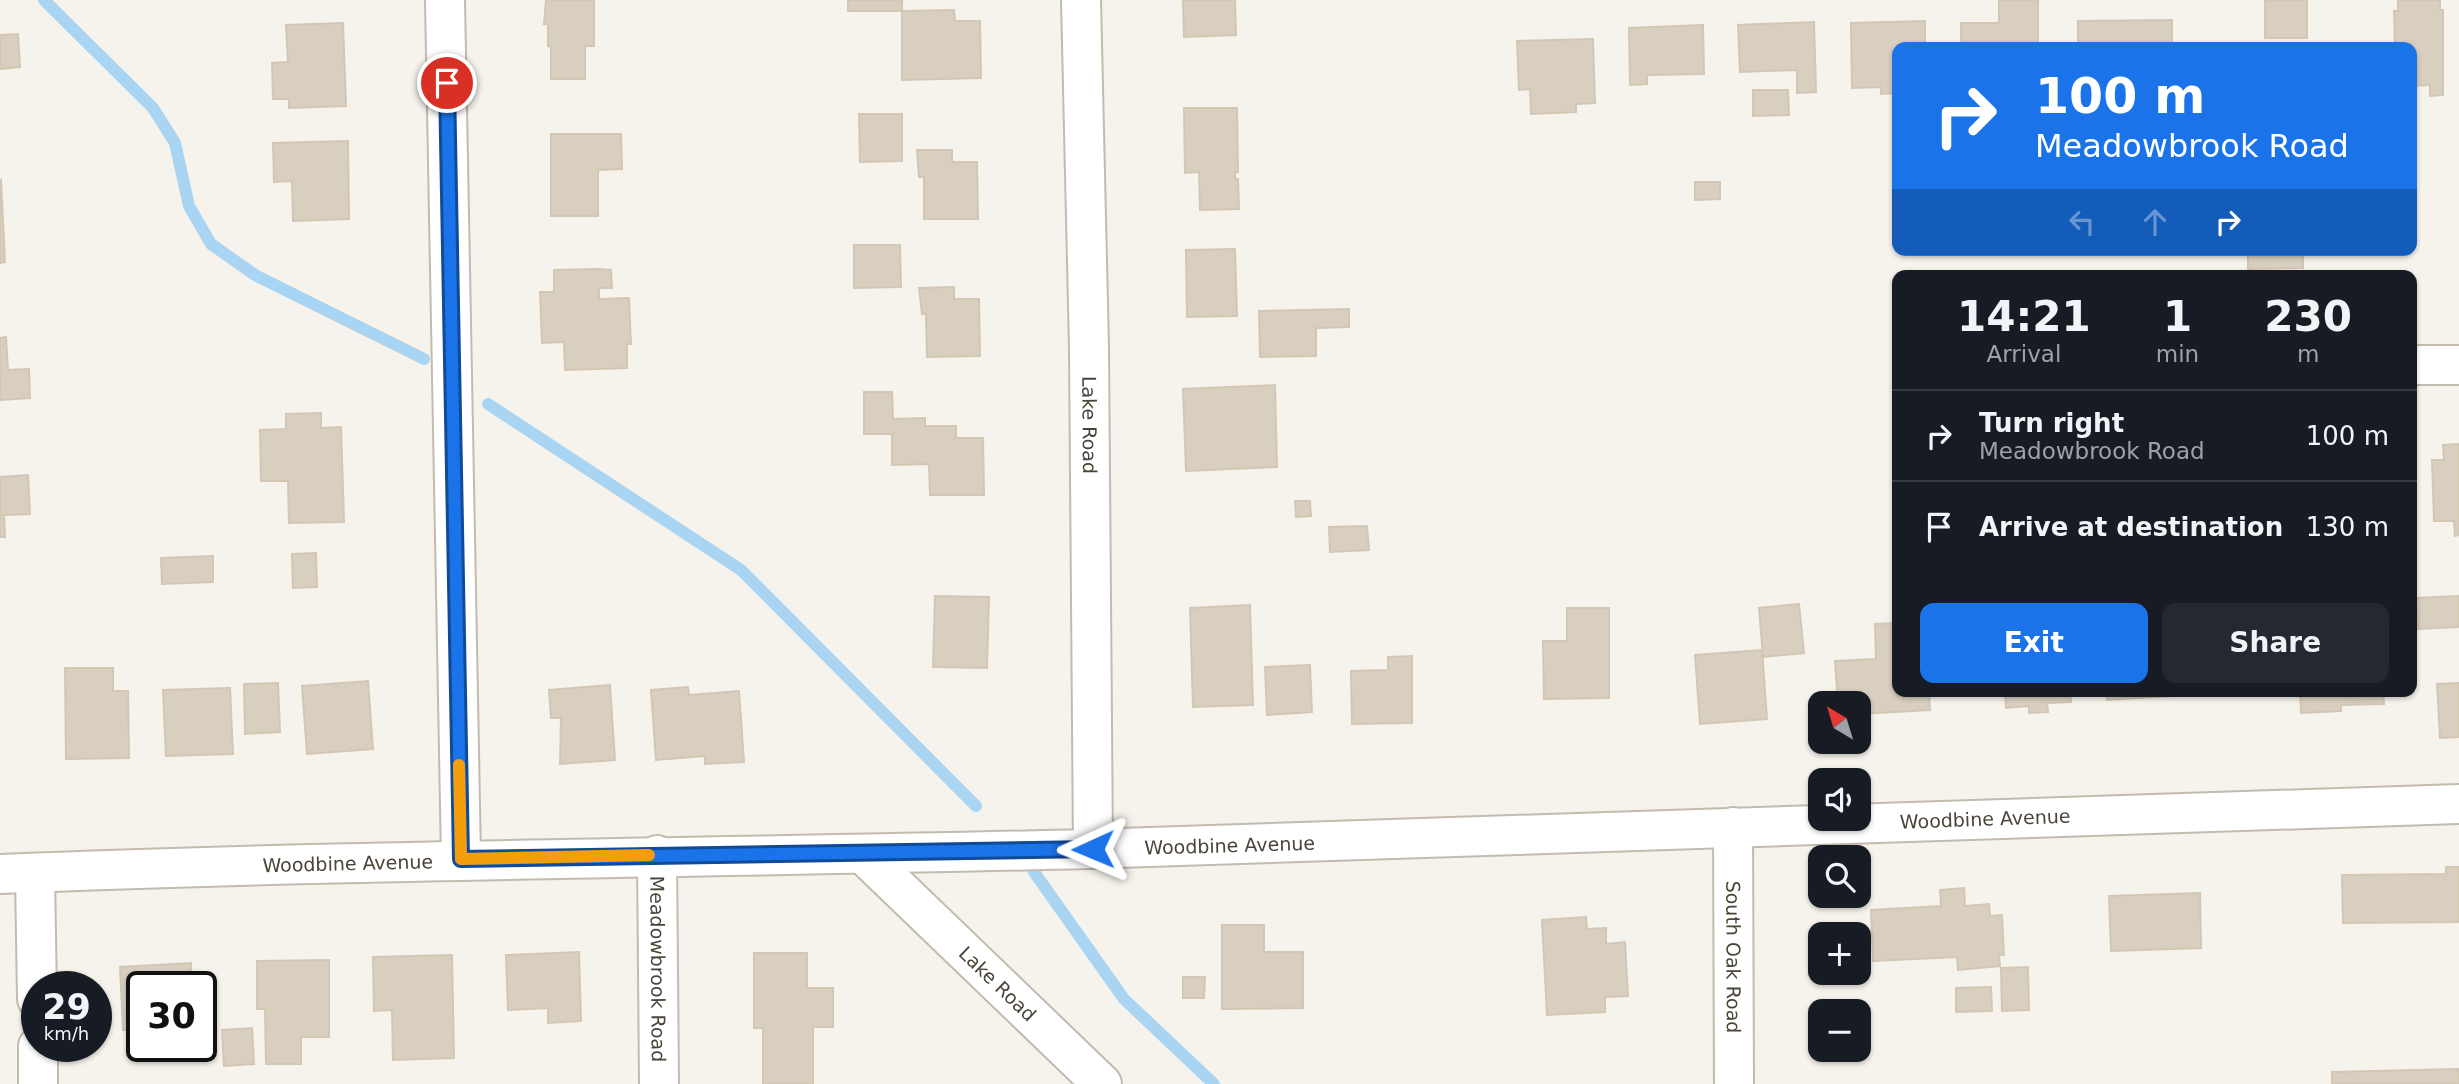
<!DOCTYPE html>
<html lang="en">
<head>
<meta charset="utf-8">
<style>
	:root { --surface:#171b24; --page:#242831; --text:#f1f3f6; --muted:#9ea1a6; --line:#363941; --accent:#1a73e8 }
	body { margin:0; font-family:"DejaVu Sans",sans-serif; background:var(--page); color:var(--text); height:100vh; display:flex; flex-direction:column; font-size:26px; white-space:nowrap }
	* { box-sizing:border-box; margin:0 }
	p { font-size:23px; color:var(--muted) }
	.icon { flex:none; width:38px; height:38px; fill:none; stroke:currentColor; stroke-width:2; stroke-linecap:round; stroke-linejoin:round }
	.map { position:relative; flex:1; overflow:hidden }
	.side { position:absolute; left:1892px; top:270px; width:525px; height:427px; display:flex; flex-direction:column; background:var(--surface); border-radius:14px; box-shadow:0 2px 5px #0004 }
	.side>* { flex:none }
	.hud { position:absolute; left:1892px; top:42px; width:525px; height:214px; border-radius:14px; box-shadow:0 2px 5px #0004; background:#1a73e8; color:#fff; overflow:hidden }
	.needle { width:46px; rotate:322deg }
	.fabs { position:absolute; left:1808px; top:691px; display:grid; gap:14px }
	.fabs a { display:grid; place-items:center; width:63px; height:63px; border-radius:14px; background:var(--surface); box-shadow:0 2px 5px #0004; font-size:35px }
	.speed { position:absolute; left:21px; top:971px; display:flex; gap:14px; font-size:35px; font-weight:700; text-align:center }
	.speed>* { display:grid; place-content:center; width:91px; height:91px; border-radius:50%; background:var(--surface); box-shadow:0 2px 5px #0004; line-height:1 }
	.speed small { font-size:18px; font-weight:400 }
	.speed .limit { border:4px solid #111; border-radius:10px; background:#fff; color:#111 }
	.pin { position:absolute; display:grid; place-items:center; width:60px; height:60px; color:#fff; margin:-30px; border:4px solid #fff; border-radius:50%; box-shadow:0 2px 7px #0007 }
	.me { position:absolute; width:77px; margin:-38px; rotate:269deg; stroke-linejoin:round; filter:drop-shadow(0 0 5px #0008) }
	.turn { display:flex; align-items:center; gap:24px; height:147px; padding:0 28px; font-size:32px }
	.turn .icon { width:91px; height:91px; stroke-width:2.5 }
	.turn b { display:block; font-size:49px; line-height:60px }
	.lanes { display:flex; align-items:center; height:66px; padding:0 28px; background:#0003; justify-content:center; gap:35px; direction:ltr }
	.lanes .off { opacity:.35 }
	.eta { display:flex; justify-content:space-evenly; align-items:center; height:119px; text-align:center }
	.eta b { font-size:42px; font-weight:600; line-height:49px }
	.cta { display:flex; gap:14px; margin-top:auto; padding:14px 28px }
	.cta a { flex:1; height:80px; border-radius:14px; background:var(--accent); color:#fff; font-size:28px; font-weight:600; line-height:80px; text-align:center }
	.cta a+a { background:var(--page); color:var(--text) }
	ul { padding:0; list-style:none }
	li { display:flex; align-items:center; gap:21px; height:91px; padding:0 28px; border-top:2px solid var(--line) }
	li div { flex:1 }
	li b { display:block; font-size:26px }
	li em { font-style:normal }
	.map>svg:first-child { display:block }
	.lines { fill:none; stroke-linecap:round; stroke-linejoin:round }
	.stream { stroke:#a9d4f2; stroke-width:12 }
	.building { fill:#d8cfc1; stroke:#d3c7b4; stroke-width:2 }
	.minor-casing { stroke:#c2bbae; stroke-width:42 }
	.minor { stroke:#fff; stroke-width:38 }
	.route-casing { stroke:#114b97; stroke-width:18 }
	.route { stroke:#1a73e8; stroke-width:12 }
	.slow { stroke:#f59e0b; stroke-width:12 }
	.labels { text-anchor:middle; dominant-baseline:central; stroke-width:7; stroke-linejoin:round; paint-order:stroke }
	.street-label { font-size:19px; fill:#4b4439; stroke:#fff }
</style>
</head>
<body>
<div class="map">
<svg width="2459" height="1084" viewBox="0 0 2459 1084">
	<rect width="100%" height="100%" fill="#f6f3ec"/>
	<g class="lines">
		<g class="stream">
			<path d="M44,0L153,108L175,143L189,206L211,244L255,275L424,359"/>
			<path d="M488,404L741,570L976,806"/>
			<path d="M1034,872L1124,999L1214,1084"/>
		</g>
	</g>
	<g class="building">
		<path d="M546,0H594V46H585V79H551V47L548,46V24H544Z"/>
		<rect x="848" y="0" width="54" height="11"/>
		<path d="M1183,0H1235L1236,35L1184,37Z"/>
		<path d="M1999,0H2038V47H1961V23H1999Z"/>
		<rect x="2265" y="0" width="42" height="38"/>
		<path d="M2398,0H2440V10H2443V95L2430,96V85L2412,86V47H2395L2394,11H2398Z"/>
		<path d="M954,10L955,21H980L981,78L902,80V11Z"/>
		<path d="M2172,20V47H2078V21Z"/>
		<path d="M1925,21V47H1897V93L1881,94V87L1852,88L1851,23Z"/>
		<path d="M1814,22L1816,92L1797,93V70L1740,72L1738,25Z"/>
		<path d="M343,23L346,106L289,108V99H273L272,63L288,62L286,25Z"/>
		<path d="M1703,25L1704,74L1647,75V84L1630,85L1629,28Z"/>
		<path d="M18,34L20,67L0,69V35Z"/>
		<path d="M1593,39L1595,103L1576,104V112L1531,114L1530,89L1519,90L1517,41Z"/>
		<path d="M1753,90H1788L1789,115L1753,116Z"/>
		<path d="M1184,108H1237L1238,172H1235V179H1238L1239,209L1200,210L1199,172L1185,173Z"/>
		<path d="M859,114H902V161L860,162Z"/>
		<path d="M551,134H621L622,169L598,170V216H551Z"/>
		<path d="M348,141L349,219L293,221L292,181L274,182L273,143Z"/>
		<path d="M917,150H952V162H977L978,219H924V177H919Z"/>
		<path d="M1,180L5,262L0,263V181Z"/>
		<path d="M1695,182H1720V199L1695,200Z"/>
		<path d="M854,245H900L901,287L854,288Z"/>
		<path d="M1235,249L1237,316L1187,317L1186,250Z"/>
		<path d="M2248,250H2303V268L2248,269Z"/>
		<path d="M599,269L611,270L612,288H599V299L629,298L631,344H627V368L565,370L564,342L542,343L540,292H554V270Z"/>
		<path d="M954,287V299H979L980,356L927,357L926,314H922L919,288Z"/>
		<path d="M1349,309V327L1316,328V356L1260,357L1259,311Z"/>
		<path d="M6,337L8,370L29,369L30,398L0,400V338Z"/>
		<path d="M1275,385L1277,467L1186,471L1183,389Z"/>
		<path d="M864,392H892L893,419L925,418V426H956V438H983L984,495H930L929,464L892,465V434H864Z"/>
		<path d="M321,413V428L341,427L344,522L289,523L288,481H261L260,430L286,429V414Z"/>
		<path d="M2459,444V535L2455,536L2454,521H2434L2432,460H2444L2443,445Z"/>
		<path d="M28,475L30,514L4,515L5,537H0V477Z"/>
		<path d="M1295,501H1310L1311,516L1296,517Z"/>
		<path d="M1367,526L1369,550L1330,552L1329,527Z"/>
		<path d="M316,553L317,587L293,588L292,554Z"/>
		<path d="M213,556V582L162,584L161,558Z"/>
		<path d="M935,596L989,597L987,668L933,667Z"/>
		<path d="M2459,596V627L2418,629L2416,598Z"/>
		<path d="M1799,604L1804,653L1763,657L1759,608Z"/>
		<path d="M1250,605L1253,705L1193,707L1190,608Z"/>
		<path d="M1567,608H1609V698L1544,699L1543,641H1567Z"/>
		<path d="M1897,623V691H1929L1930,710L1858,714V704H1838L1835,661L1876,659L1875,624Z"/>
		<path d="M1762,650L1767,719L1700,724L1695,655Z"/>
		<path d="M1412,656V723L1352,724L1351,671L1388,670V657Z"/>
		<path d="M1310,665L1312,712L1267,715L1265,667Z"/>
		<path d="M65,668H113V691H128L129,758L66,759Z"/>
		<path d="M368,681L373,749L307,754L302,686Z"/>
		<path d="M278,683L280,732L245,734L244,684Z"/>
		<path d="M2459,683V737L2440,738L2437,684Z"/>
		<path d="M610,685L615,760L560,764L561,718H551L549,690Z"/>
		<path d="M688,687L689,695L739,691L744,762L705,764V756L656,760L651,690Z"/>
		<path d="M230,688L233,754L166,756L163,690Z"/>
		<path d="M2005,691H2070L2071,702L2047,703L2048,712L2029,713V706L2006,708Z"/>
		<path d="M2107,691H2186V695L2107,700Z"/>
		<path d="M2300,691H2383L2384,704L2341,705V711L2301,713Z"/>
		<path d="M2446,867H2459V922L2343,923L2342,875L2446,874Z"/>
		<path d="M1964,888L1965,906L1989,904L1990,916L2002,915L2004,955H1999L2000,966L1958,970L1957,957L1873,961L1871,910L1941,906L1940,890Z"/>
		<path d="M2200,893L2201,948L2111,951L2109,896Z"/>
		<path d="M1586,917L1587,929L1606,928V944L1625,942L1628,996L1605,997V1012L1547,1015L1542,920Z"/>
		<path d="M1222,925H1264V952H1303V1008L1222,1009Z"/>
		<path d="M579,952L581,1021L548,1023V1008L508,1010L506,955Z"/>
		<path d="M754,953H807V988H833V1027H813V1084H763V1028H754Z"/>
		<path d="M452,955L454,1058L393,1060L392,1010L374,1011L373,957Z"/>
		<path d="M329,960V1037H301V1064H266L265,1009H257V961Z"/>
		<path d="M191,963L192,987H142V1029L123,1030L120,967Z"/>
		<path d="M2028,967L2029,1010L2002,1011L2001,968Z"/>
		<path d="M1183,977H1205L1204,998H1183Z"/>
		<path d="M1991,987L1992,1011L1956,1012V988Z"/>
		<path d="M252,1028L254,1064L224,1066L222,1030Z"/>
		<path d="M2459,1069V1084H2332V1072Z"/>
	</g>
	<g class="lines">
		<g class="minor-casing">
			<g id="minor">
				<path d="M445,0L461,859"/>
				<path id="s1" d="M1081,0L1089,348L1093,849"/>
				<path d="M2412,365H2459"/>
				<path id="s2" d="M1733,827L1734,1084"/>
				<path id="s3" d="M863,854L1102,1084"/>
				<path id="s4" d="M657,855L659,1084"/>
				<path d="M35,873L37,999"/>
				<path id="s5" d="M0,874C362,859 725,858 1088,849C1545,838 2002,815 2459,804"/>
				<path d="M38,1046V1084"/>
			</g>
		</g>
		<use href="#minor" class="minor"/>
	</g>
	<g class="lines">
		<g class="route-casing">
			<path id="route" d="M447,83L461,859L1093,849"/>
		</g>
		<use href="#route" class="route"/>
		<path class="slow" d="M459,765L461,859L649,855"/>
	</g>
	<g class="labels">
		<g class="street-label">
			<text stroke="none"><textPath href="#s1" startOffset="425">Lake Road</textPath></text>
			<text stroke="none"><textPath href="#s5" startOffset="1986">Woodbine Avenue</textPath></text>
			<text stroke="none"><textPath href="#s5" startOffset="1230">Woodbine Avenue</textPath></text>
			<text stroke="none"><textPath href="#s5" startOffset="348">Woodbine Avenue</textPath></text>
			<text stroke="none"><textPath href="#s2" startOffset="130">South Oak Road</textPath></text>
			<text stroke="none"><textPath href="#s4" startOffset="114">Meadowbrook Road</textPath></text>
			<text stroke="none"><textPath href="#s3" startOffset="187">Lake Road</textPath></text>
		</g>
	</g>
</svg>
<div class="fabs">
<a><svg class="needle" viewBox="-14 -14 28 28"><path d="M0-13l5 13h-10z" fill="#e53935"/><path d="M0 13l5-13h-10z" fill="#9ea1a6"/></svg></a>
<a><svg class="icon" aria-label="sound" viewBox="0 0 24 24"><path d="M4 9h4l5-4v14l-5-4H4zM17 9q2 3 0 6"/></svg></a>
<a><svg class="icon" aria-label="search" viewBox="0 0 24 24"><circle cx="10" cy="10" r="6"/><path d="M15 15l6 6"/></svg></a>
<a>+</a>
<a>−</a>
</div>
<div class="speed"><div>29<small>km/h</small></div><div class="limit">30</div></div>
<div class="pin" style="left:447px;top:83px;background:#d93025"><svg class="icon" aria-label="arrive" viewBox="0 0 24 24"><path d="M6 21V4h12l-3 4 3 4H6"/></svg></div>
<svg class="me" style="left:1093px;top:849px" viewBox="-20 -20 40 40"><path d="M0-17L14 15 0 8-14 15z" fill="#1a73e8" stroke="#fff" stroke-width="4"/></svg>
<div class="hud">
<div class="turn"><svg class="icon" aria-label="right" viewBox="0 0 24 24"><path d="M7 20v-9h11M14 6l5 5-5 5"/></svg><div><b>100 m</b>Meadowbrook Road</div></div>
<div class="lanes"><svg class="icon off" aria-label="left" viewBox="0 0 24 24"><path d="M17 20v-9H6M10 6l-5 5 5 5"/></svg><svg class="icon off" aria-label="ahead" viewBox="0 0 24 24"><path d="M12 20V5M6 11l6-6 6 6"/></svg><svg class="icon" aria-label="right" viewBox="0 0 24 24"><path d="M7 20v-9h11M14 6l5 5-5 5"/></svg></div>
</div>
<section class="side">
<div class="eta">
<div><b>14:21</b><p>Arrival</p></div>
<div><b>1</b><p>min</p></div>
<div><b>230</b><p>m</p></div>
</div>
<ul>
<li><svg class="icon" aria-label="right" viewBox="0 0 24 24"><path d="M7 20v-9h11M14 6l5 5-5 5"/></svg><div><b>Turn right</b><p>Meadowbrook Road</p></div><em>100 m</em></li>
<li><svg class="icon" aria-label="arrive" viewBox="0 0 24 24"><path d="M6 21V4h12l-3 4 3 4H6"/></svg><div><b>Arrive at destination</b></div><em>130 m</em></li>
</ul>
<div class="cta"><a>Exit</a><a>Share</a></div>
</section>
</div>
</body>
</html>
